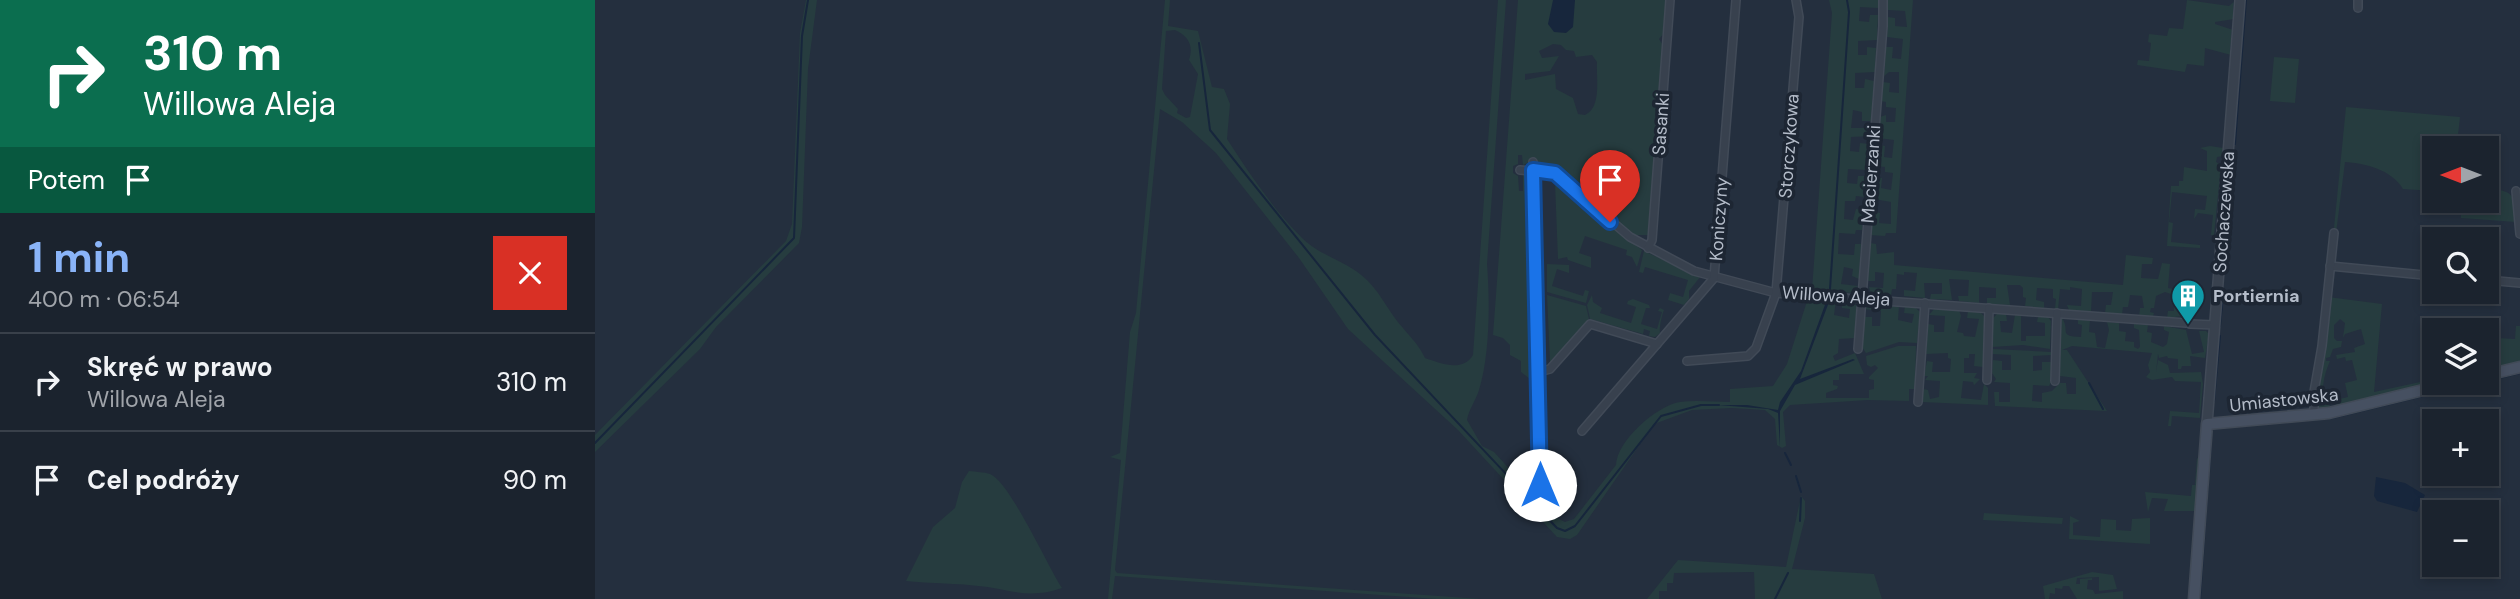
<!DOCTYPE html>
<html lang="pl">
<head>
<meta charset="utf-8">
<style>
	:root { --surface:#1b232e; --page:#242b36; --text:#f1f3f6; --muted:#a0a4aa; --line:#39404a; --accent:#8ab4f8 }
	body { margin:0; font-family:"DM Sans",sans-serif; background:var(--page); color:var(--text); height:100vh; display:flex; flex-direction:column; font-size:26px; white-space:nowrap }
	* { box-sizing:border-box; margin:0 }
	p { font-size:23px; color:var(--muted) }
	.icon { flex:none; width:38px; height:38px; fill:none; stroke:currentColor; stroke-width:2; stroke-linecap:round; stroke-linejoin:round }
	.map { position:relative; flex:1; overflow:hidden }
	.sheet { display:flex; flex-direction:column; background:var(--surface); width:595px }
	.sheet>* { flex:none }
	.banner { background:#0b6e4f; color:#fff; overflow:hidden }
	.needle { width:46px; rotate:270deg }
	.fabs { position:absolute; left:1827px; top:136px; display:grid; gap:14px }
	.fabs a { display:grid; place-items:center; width:77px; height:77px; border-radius:0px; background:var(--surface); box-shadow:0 4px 10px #0003,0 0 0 2px var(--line); font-size:35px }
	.pin { position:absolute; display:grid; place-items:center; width:60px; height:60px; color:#fff; margin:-72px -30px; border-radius:50% 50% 50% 0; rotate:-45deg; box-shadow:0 0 7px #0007 }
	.pin .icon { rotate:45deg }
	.me { position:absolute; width:77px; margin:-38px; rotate:0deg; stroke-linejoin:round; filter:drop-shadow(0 0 5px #0008) }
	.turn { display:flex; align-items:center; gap:24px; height:147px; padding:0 28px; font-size:32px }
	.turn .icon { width:91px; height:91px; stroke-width:2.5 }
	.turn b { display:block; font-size:49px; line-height:60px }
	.then { display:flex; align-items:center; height:66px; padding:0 28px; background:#0003; gap:14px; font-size:26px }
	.round { display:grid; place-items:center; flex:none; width:74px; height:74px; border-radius:0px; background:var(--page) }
	.headline { display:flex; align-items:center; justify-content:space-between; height:119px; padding:0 28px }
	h1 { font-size:42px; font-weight:700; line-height:52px; color:var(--accent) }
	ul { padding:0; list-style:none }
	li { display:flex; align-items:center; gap:21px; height:98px; padding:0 28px; border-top:2px solid var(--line) }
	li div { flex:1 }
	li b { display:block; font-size:26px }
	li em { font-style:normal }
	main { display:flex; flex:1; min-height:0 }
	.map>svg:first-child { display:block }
	.green { fill:#263c3f; fill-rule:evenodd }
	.water { fill:#17263c }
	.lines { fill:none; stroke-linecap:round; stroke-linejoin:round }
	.stream { stroke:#17263c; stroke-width:2 }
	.minor-casing { stroke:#414a57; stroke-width:10 }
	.tertiary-casing { stroke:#414a57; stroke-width:12 }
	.secondary-casing { stroke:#414a57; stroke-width:13 }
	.minor { stroke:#38414e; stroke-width:7 }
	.tertiary { stroke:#38414e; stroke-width:9 }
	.secondary { stroke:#465061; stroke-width:10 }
	.route-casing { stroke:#114b97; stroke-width:18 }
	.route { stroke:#1a73e8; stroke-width:12 }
	.labels { text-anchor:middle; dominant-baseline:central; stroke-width:7; stroke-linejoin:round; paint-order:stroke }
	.street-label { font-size:18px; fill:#b4bcc9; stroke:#1d2633 }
	.poi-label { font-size:18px; font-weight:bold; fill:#b4bcc9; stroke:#1d2633; text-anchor:start }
</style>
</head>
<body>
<main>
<section class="sheet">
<div class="banner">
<div class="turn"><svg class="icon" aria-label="right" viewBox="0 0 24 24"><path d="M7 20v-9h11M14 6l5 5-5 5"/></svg><div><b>310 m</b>Willowa Aleja</div></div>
<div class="then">Potem<svg class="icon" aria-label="arrive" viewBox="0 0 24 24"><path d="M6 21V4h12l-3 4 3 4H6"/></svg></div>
</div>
<div class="headline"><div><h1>1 min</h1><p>400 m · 06:54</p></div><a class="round" style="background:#d93025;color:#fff"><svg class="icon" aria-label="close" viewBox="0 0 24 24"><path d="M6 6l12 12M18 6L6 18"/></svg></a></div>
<ul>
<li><svg class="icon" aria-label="right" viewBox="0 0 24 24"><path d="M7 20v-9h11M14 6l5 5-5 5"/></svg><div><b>Skręć w prawo</b><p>Willowa Aleja</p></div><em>310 m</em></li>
<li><svg class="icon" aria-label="arrive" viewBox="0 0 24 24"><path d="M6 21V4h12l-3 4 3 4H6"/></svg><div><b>Cel podróży</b></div><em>90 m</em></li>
</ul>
</section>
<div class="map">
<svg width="1925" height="599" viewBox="0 0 1925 599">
	<rect width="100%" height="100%" fill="#242f3e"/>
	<g class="green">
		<path d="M211,0H222L213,69L207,227L204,243L121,327L105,349L0,452V435L191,241L197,224L205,33Z"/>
		<path d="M570,0H575L573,26L603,31L617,87L629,89L635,104L632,139C654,173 678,209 707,238C722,253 743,259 761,271C785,288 790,308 808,328C817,339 824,345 830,358C845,363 867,373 878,355L903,0H911L892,264C895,301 895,354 884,390C881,400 874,409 872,420L887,446L899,452L956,515L970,522L979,519L1021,465C1022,441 1061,406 1085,402C1101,400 1119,402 1135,402V389L1178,386L1192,364L1213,298L1241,300L1239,315L1254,318L1255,309L1247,308V301L1258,302L1263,308L1260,338L1244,339L1243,353L1238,356L1240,361L1260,353L1269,374H1244V380H1238V385L1243,386L1242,389L1231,393V398H1274V390L1279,389V380L1274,379V377L1283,368L1280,365L1276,367L1272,365L1271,356L1303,346H1321L1320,389H1314V401L1273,400L1195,405L1188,412L1191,446L1187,448L1182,445L1180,419L1170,410L1136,408L1097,410L1059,424L982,535L975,539L962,537L863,430L753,329L704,258L621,153L587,122L565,109L520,570L522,573L886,599H841L520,576L517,599H513L526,460L515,457L525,453L535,332L541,313ZM580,30C593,36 599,45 594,60L603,74L595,117L591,118L582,113L583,109L570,95L567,89L571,31Z"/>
		<path d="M923,0H1072L1070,32L1064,39L1069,47L1055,235H1039L1022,223L1000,204L990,191L966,172L935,162L928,165L927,155H923V164L918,166V173L923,176L924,191H928V175L931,173L935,175L930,176L937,364H941L942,379H935L926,372V361L915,355V345L908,338L898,335ZM958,44L966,45L971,50L979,51L981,57L997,55L1002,62C1001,78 1007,107 990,115L983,114L978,98L961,89L960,74L930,80V74L955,71L964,56L947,58L944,51Z"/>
		<path d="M1234,0H1283V8L1265,7L1264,21L1274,22L1275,15H1283L1282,40L1263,41V55H1272V47L1281,48L1280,72L1260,73V88H1269L1270,79L1279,81L1276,121H1267V112L1258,110L1256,128H1275V136L1256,137L1255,151L1264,152L1265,143L1274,144L1272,170L1253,169L1252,183L1262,184L1263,176H1272L1270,197L1261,196L1260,201H1250L1249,219L1258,220L1261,209L1269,210L1267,230H1261L1260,234L1244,233L1243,254L1259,255L1260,244H1266L1264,279L1257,276L1258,269L1249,267L1246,284L1263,286L1258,293L1217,290L1237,13Z"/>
		<path d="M1293,0H1318L1301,233H1291L1290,236L1275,235L1280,212L1285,213L1284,223L1296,224V202L1279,199L1281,177L1287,178L1286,188L1296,190L1298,173L1290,172V167L1281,166L1285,145L1290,146L1289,157L1297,158L1299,140L1283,138L1285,117L1291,115V122H1300L1301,108L1291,107V102L1286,101L1288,82L1295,83L1294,92L1304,93V72H1294L1289,76L1291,47H1298L1297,58L1306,59L1308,39L1292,37L1293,17L1300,18V26L1312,27L1310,11L1293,10Z"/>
		<path d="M1592,0L1634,6L1641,0L1639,19L1620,22V24L1638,30L1636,55L1610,48L1609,66L1592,64L1590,72L1542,65L1543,60L1554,61L1556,43L1553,42L1554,34L1572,36L1574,28L1588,29Z"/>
		<path d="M1679,57L1704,59L1700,103L1675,101Z"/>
		<path d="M1751,107L1865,117L1862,144L1859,149H1839V191L1808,189C1797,170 1770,163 1750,162L1733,297L1787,304L1779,392L1839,379V383L1742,407L1740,400L1753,397L1750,383L1762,380L1757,360L1751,361L1750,357L1742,359L1741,355L1760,352L1759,348L1770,344L1766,329L1750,334L1748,338L1750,323L1745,319L1739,325V338L1742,341H1747L1746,347L1738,349L1735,357L1731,358V361H1735C1729,374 1726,390 1729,403H1734L1735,407L1725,411L1721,409Z"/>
		<path d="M1615,146L1628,148L1627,156L1622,157L1621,162L1626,165L1619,235H1616L1618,215L1603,213L1599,219L1600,209L1610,210L1612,196L1577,192L1574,222L1578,223L1576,242L1605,245V248L1572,246L1576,186H1584V181H1588L1589,167L1612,171V151L1605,148Z"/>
		<path d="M963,181L1017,228L1047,250L1042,267L1037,257L1031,255L1032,250L990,236L984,253L996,257V268L973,260L972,257L963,259L960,183Z"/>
		<path d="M1897,189C1922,191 1919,200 1921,222L1866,218V204L1895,201Z"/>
		<path d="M1275,243L1281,244L1282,254L1299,252V265L1528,285L1531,255L1558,258L1557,264H1547L1546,278L1563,279L1567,263L1575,264L1573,288L1583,290L1584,303L1588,304V316L1572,318L1573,311H1579V295L1570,292L1561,296L1559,308H1556L1555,312L1559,313L1558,317H1544L1545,308H1549L1547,296L1535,295L1533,307H1528L1527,315L1510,313L1511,305H1516L1518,292H1497L1496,312L1474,310L1472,305L1486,306L1487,289L1475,287V290L1465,289L1463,309H1460L1461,299L1458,298V289L1442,288L1441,300L1449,302V308L1430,306L1431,298L1428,297V288L1425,285H1412L1415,305L1392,304V298H1401V288L1384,287V303L1364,301L1363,296H1373L1374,280L1354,279L1357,300L1335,299L1336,294H1347V283H1329L1330,298L1309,296V290L1320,291L1322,273L1309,272V275L1302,274L1301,289H1297L1296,295L1276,294L1274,287L1288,288L1289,273L1280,272V281H1272Z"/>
		<path d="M1049,251L1105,277L1094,291V299L1089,305L1073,300L1075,293L1088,297L1093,280L1050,267L1048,273L1044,272Z"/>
		<path d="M952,264L974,265V273L962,269L957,286L988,296L990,290L994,291L991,303L952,292Z"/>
		<path d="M952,295L991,306L994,319L955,362Z"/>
		<path d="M997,295L998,302L1007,308L1005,313L1036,323L1041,307L1032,304L1033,301L1038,299L1054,305L1055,308H1051L1046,324L1062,329L1067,312L1063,311L1065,308L1069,310C1067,315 1064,327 1065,333L1060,337L1054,336L1055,331L1049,329L1048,334L995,319L992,305Z"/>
		<path d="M1277,303L1304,305L1303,320L1317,323L1319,314L1309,313L1310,306L1320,307L1325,312L1322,343L1304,342L1271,353L1267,347L1270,317H1277V326H1285L1286,311L1270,309Z"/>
		<path d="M1340,308L1364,310L1366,316L1362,332L1368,333L1369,336L1380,337L1384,319L1372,318L1373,311L1385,312L1390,317L1388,367L1379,366L1380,354H1374V358H1369V373H1382L1379,378L1385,379L1379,385L1378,382L1368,381L1366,398L1386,400L1389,384L1393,388V405L1327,402L1328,389L1333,390L1335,399L1344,397L1345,381L1330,380L1333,376H1329L1332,361L1338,362L1337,372H1355L1356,359L1353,358V353L1331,354L1333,324L1339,325V332H1349L1350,316L1334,315Z"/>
		<path d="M1403,313L1411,314L1412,321H1405L1406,332L1417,333L1420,315H1426V341H1431V336H1450V323L1442,322L1443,317H1453L1456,321L1455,349L1428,345L1397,347L1398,318Z"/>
		<path d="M1467,318C1476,331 1462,336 1486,337L1487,325L1483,324V320H1495L1494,332L1500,333L1502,347L1510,348L1514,330L1512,322L1524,323V331L1531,332L1530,341L1539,342V347L1543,349L1545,347L1544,330L1539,328V324L1553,325L1552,332L1557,333L1556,342L1568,347L1572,344L1574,332L1569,330V326L1591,330L1597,354L1609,352L1604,331H1611L1614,334L1610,358L1595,356L1596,366H1587L1586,369H1583V359L1573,358L1572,356L1564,358L1563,354L1561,372L1563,360L1573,365L1575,373L1606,372L1608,384L1605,418L1577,416L1576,426H1573L1575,411L1604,413L1606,382L1580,381L1577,377L1557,380L1551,377L1555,372L1553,365L1557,353L1477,346L1467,350H1472L1512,411L1400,406L1399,392H1404V402H1415V383L1399,382L1401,379L1397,373L1398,360L1407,361V370H1416V355L1398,354V349L1456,352V355L1438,356V371L1447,370V362H1456V382L1454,386L1438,385L1437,401L1447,402V393L1457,391L1465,383H1471L1472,394H1481V378L1465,376L1464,338Z"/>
		<path d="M1921,326H1925V362L1892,370V366L1901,364V338L1920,339Z"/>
		<path d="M1602,458L1605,460L1601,511H1569L1573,499L1557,498L1553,512L1550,492L1596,496L1597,485H1600Z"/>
		<path d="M374,471C381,472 389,472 395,474C415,482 453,567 467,588C444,596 427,594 404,589C374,583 341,584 311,581L338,527L360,508L367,482Z"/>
		<path d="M1206,496L1210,501V518L1197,569L1279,574L1287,599H1160L1159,572L1079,573L1078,583H1072V591H1064V599H1052L1083,560L1191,567Z"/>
		<path d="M1389,513L1468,518L1467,524L1388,520Z"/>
		<path d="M1475,516L1485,521L1478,523V535L1505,537L1506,519L1521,520V530L1536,531L1537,519L1555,518V544L1474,539Z"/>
		<path d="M1497,572L1518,575L1522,589L1504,591V577L1482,578L1481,584H1485V579L1497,578V580H1493L1492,589L1498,590L1500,594L1528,591V599H1482L1474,586H1468L1467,589L1460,588V594L1455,593L1454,599H1450L1448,586Z"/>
	</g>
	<g class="water">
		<path d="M958,0H980L978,27L971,33L959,32L953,24Z"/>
		<path d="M1231,302H1234L1205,379L1258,359L1260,360L1200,385L1185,411V447L1183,413L1173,409L1123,405H1152L1183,410L1185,402L1206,371Z"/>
		<path d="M1781,477L1810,483L1830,495L1822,512L1782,501L1779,496Z"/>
	</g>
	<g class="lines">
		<g class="stream">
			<path d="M1639,18L1640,0"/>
			<path d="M604,43L615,130L780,335L962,528L970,531L980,526L1066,416L1106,405H1124"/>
			<path d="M1636,53L1638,30"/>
			<path d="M1640,144L1651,0"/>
			<path d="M1631,258L1639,152"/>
			<path d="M1629,273L1630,268"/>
			<path d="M1235,289L1254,12L1252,0"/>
			<path d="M1625,326L1628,296"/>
			<path d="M1612,360L1614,341"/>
			<path d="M1892,381L1925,373"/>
			<path d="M1494,383L1508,409"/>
			<path d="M1619,401L1625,336"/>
			<path d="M1608,411L1610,386"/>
			<path d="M1705,420L1737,418L1881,383"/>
			<path d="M0,443L199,238L207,36L213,0"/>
			<path d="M1190,453L1196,465"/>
			<path d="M1614,473L1616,440"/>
			<path d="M1201,476L1206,492"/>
			<path d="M1205,521L1206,498"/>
			<path d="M1180,599L1193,573"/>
			<path d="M1605,599L1613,481"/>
		</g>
		<g class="minor-casing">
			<g id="minor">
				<path d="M1763,8V0"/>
				<path d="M938,162L945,486"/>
				<path d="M925,170L960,173L1035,237L1099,271L1181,293L1591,323"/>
				<path d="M1921,191L1925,234"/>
				<path d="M1053,248L1057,240L1075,0"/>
				<path d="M1735,266L1839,276"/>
				<path d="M1892,280L1925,283"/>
				<path d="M1595,324L1620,325"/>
				<path d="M1263,349L1288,26V0"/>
				<path d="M1092,361L1153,356L1161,348L1181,293L1204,17L1201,0"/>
				<path d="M944,372L955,369L995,324L1062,344"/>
				<path d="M1392,380L1394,308"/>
				<path d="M1460,381L1462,313"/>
				<path d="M1323,402L1330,303"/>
				<path d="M1719,415V392L1727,346L1739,233"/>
				<path d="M987,431L1119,278L1141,0"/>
			</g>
		</g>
		<g class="tertiary-casing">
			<path id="tertiary" d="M1612,424L1645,0"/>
		</g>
		<g class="secondary-casing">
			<g id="secondary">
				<path d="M1892,375L1925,367"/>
				<path d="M1599,599L1612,424L1734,413L1857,383"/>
			</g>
		</g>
		<use href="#minor" class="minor"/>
		<use href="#tertiary" class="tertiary"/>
		<use href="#secondary" class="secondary"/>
	</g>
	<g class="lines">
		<g class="route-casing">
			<path id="route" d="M945,485L938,170L960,173L1015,222"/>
		</g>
		<use href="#route" class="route"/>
	</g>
	<defs>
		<g id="building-pin" transform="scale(1.75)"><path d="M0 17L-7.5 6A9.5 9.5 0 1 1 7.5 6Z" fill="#0f9aa8" stroke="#1d2633"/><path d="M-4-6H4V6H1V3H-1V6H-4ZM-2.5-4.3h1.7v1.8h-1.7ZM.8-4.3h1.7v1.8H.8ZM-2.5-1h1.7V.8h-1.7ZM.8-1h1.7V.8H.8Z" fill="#fff"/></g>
	</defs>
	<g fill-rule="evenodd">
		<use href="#building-pin" x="1593" y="296"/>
	</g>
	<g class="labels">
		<g class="street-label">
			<text transform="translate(1066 124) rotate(-86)">Sasanki</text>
			<text transform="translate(1194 146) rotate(-86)">Storczykowa</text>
			<text transform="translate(1276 174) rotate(-86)">Macierzanki</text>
			<text transform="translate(1629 212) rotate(-86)">Sochaczewska</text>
			<text transform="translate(1124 219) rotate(-86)">Koniczyny</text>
			<text transform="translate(1241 296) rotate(4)">Willowa Aleja</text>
			<text transform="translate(1689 400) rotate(-6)">Umiastowska</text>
		</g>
		<g class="poi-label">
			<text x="1618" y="296">Portiernia</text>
		</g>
	</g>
</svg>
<div class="fabs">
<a><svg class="needle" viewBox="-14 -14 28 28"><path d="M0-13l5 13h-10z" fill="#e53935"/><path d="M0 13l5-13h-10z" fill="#a0a4aa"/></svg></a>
<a><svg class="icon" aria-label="search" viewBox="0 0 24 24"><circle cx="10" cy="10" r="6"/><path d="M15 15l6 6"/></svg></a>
<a><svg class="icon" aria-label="layers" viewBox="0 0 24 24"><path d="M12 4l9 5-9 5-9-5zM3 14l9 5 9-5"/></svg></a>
<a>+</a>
<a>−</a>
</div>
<div class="pin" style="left:1015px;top:222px;background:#d93025"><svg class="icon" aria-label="arrive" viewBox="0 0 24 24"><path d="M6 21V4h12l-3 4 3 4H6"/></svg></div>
<svg class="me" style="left:945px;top:485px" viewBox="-20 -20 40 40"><circle r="19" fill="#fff"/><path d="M0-13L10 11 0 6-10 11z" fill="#1a73e8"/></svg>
</div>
</main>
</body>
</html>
